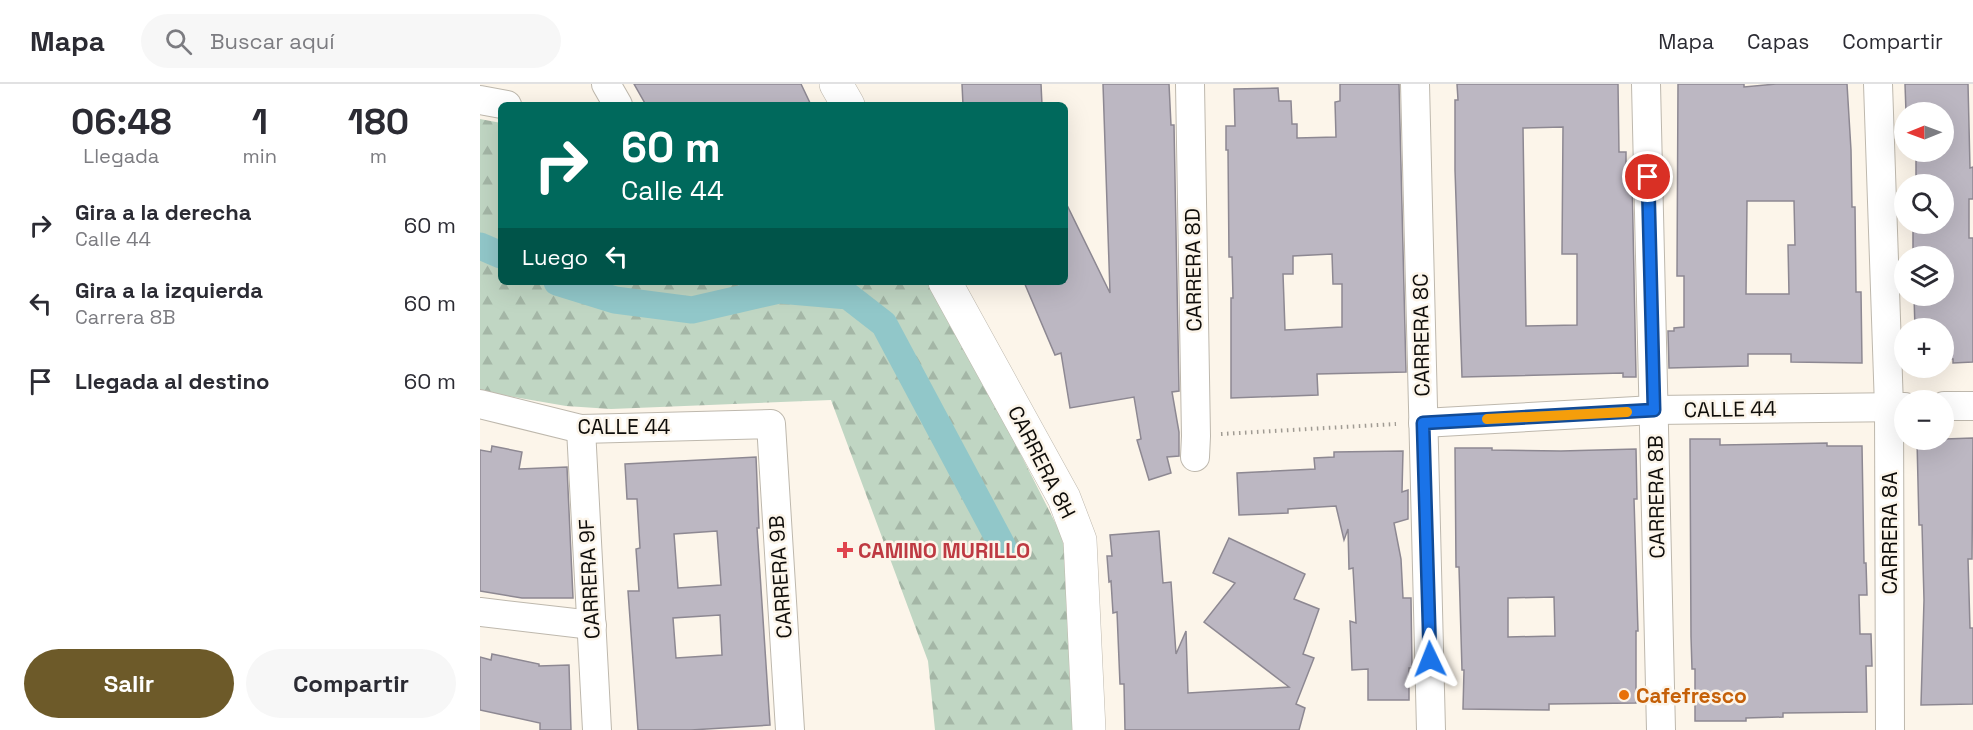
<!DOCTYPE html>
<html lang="es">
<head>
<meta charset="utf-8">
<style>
	:root { --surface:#fff; --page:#f7f7f7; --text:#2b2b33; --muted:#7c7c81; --line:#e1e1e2; --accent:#6d5a29 }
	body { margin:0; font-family:"Space Grotesk",sans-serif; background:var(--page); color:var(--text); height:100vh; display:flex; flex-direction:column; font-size:22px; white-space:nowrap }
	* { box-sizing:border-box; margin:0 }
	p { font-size:20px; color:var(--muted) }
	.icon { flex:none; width:33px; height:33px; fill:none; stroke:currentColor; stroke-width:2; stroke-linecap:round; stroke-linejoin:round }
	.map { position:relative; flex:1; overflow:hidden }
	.sheet { display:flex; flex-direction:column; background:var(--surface); width:480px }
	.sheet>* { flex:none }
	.guide { position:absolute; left:18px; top:18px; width:570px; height:183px; border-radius:9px; box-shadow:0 6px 24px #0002; background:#00695c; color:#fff; overflow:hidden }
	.needle { width:39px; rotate:269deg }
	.fabs { position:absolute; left:1414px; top:18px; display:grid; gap:12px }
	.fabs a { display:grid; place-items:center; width:60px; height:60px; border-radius:50%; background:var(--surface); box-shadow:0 6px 24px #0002; font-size:30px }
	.pin { position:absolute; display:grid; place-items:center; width:51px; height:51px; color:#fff; margin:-26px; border:3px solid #fff; border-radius:50%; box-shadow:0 2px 6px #0007 }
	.me { position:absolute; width:66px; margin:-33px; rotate:358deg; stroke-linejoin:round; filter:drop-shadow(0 0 4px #0008) }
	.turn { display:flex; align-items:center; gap:21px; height:126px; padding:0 24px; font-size:27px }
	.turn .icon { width:78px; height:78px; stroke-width:2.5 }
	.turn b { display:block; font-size:42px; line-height:51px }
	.then { display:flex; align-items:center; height:57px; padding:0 24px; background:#0003; gap:12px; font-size:22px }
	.eta { display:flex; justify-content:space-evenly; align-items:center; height:102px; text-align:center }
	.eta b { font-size:36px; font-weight:800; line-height:42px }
	.cta { display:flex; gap:12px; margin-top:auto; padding:12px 24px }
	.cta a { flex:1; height:69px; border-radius:36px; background:var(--accent); color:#fff; font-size:24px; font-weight:800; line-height:69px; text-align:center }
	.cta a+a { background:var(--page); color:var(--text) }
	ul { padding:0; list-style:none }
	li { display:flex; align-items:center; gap:18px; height:78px; padding:0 24px }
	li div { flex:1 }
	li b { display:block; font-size:22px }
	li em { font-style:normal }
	header { display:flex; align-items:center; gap:36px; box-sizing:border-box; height:84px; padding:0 30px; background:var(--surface); border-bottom:2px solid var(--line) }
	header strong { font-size:28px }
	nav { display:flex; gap:33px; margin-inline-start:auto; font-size:21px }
	.search { width:420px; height:54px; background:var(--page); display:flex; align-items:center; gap:15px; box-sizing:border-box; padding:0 21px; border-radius:33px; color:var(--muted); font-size:22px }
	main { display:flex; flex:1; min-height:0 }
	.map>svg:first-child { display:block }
	.forest { fill:url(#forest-firs) }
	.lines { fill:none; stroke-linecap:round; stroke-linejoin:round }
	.canal { stroke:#91c7c9; stroke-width:27 }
	.building { fill:#bcb7c2; stroke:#8d8892; stroke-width:1.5; fill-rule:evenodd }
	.minor-casing { stroke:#beb8ad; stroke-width:30 }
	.tertiary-casing { stroke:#beb8ad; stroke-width:34 }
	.path { stroke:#a09b93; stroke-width:4; stroke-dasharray:1.5 4.5; stroke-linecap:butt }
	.minor { stroke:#fff; stroke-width:28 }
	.tertiary { stroke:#fff; stroke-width:33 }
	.route-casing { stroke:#114b97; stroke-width:15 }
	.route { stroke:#1a73e8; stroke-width:10 }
	.slow { stroke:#f59e0b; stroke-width:10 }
	.health-dot { fill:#e0444e; stroke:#fcf5ea; stroke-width:2 }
	.food-dot { fill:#e8710a; stroke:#fcf5ea; stroke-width:2 }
	.labels { text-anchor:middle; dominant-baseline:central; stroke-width:5; stroke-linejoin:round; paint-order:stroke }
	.street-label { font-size:21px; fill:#0f0d0a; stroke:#fcf5ea }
	.health-label { font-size:21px; font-weight:bold; fill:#be3a42; stroke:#fcf5ea; text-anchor:start }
	.food-label { font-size:21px; font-weight:bold; fill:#c56008; stroke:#fcf5ea; text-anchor:start }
</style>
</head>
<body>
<header>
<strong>Mapa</strong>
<div class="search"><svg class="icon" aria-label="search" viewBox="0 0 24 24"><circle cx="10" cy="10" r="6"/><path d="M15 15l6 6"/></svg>Buscar aquí</div>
<nav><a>Mapa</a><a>Capas</a><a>Compartir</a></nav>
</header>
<main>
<section class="sheet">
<div class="eta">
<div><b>06:48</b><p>Llegada</p></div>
<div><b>1</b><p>min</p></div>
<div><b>180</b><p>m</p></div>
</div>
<ul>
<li><svg class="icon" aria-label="right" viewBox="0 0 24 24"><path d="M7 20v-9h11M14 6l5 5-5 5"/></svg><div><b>Gira a la derecha</b><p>Calle 44</p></div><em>60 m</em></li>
<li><svg class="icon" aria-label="left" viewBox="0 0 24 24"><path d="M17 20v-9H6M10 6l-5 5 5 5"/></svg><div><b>Gira a la izquierda</b><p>Carrera 8B</p></div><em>60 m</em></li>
<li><svg class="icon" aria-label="arrive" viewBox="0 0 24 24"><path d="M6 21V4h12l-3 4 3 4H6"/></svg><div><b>Llegada al destino</b></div><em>60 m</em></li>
</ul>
<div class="cta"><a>Salir</a><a>Compartir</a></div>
</section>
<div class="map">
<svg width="1493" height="646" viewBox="0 0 1493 646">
	<defs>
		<pattern id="forest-firs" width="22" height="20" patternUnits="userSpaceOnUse" patternTransform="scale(1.5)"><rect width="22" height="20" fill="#c0d6c3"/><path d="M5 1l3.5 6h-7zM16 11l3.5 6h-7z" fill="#a4b6a6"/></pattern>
	</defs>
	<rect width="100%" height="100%" fill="#fcf5ea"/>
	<path class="forest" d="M0,35L21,39V198H450L499,288L581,450L589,486L598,646H455L448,577L351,316L131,325L86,322L0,307Z"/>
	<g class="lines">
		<g class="canal">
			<path d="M0,162L21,171"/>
			<path d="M77,198L135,216L212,226L299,206L368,212L404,240L523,463"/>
		</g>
	</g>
	<g class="building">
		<path d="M154,0H321L331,21H166Z"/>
		<path d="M482,0H561L562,21H483Z"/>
		<path d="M623,0H689L691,41H694L699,307L692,308L699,348V372L687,373L691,389L669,396L657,356L661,355L654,313L590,324L581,269L575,271L544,198H585V117L630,209Z"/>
		<path d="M860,0H919L926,288L837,290L838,311L751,314V214H753L752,173H749L748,66H746V42H755L754,5L798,4L799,17H811L812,40H817V54L856,53L855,18L860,17ZM852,170L853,200H862V243L805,246L803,190H813V172Z"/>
		<path d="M977,0H1138L1139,68H1146V92H1152L1156,293H1143V289L982,293L975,86V16H978ZM1083,43L1082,170H1097V241L1046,242L1043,44Z"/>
		<path d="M1198,0H1264V3L1296,0H1367L1371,66L1372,123H1375L1376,208H1381L1382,279L1311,278V270H1268V282L1189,284L1188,247H1194V244L1204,243V192H1197ZM1267,117H1314L1315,161H1308L1309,210H1266Z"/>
		<path d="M1425,0H1488L1490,84L1493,83V115H1489V154H1493V278L1473,279V275H1464V244H1435L1434,212H1464V172H1433V140H1464V100H1436V68H1464V28H1426Z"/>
		<path d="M1493,354L1492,475H1488L1490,544H1493V620L1441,621L1444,516L1442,441H1439L1437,356Z"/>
		<path d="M1210,355H1240V361L1347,359V362H1382L1384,479H1386L1387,511H1379L1380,550H1391L1392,582H1386L1387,628L1303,629V633L1266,634V637H1215V585H1212L1211,553Z"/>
		<path d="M12,362L42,368L39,385L87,383L93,514H42L0,507V366L11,368Z"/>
		<path d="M975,364H1012V366L1081,367L1156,365L1157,415H1154L1158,547H1156V619L1069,620V626L983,625L984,586H982L979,483H976ZM1074,513L1075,552L1028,553V514Z"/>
		<path d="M923,367L922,408L928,406V435L914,439L921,475L923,514H931L932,584H929V616H888V585L872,586L870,537L876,539L873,484L869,485L868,445L864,456L856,422L808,425V429L759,431L757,389L835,385L834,374L854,373V368Z"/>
		<path d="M276,373L279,444H277L290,641L211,646H158L148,507H159L156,465L160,464L157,415H147L145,380ZM237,447L241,501L198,504L194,450ZM240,531L242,571L196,574L193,534Z"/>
		<path d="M679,447L683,499L691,498L696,570L706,547L708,609L809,603L724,538L755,499L733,489L749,454L825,490L814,515L839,525L823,570L834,574L816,620L825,624L819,646H645L644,600H640L637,528L633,529L631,497L629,498L627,472H632L630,451Z"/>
		<path d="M12,570L59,580V582L89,581L91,646H60V639L0,626V573L11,576Z"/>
	</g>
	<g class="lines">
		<g class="minor-casing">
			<g id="minor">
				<path d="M126,0L138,21"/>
				<path d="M710,0L716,352L715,373"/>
				<path d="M935,0L951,646"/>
				<path d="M1166,0L1181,646"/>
				<path d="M1398,0L1409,323L1410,646"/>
				<path d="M0,16L27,21"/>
				<path d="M0,320L101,345L291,340L310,646"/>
				<path d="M1464,322H1493"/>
				<path d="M943,339L1174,326L1425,323"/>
				<path d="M101,345L117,646"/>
				<path d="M0,528L112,541"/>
			</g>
		</g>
		<g class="tertiary-casing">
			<g id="tertiary">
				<path d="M356,0L368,21"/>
				<path d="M465,198L584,414L600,456L609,646"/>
			</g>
		</g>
		<path class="path" d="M741,350L916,340"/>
		<use href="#minor" class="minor"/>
		<use href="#tertiary" class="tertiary"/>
	</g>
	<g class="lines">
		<g class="route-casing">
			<path id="route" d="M950,575L943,339L1174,326L1168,93"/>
		</g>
		<use href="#route" class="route"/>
		<path class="slow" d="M1007,335L1147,328"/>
	</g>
	<path class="health-dot" d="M362 457h6v6h6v6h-6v6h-6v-6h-6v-6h6z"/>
	<circle class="food-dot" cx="1144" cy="611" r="6"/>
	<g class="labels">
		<g class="street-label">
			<text transform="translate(713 186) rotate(-91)">CARRERA 8D</text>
			<text transform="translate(941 251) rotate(-91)">CARRERA 8C</text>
			<text transform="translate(1250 325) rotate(-1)">CALLE 44</text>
			<text x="144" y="342">CALLE 44</text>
			<text transform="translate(562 378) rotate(63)">CARRERA 8H</text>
			<text transform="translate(1176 413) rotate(-91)">CARRERA 8B</text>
			<text transform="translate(1409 449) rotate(-90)">CARRERA 8A</text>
			<text transform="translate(300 493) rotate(-94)">CARRERA 9B</text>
			<text transform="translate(109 495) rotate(-93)">CARRERA 9F</text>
		</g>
		<g class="health-label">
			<text x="378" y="466">CAMINO MURILLO</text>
		</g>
		<g class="food-label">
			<text x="1156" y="611">Cafefresco</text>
		</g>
	</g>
</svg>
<div class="fabs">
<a><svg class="needle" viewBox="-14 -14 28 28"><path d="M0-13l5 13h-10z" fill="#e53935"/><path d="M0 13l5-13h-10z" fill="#7c7c81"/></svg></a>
<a><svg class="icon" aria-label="search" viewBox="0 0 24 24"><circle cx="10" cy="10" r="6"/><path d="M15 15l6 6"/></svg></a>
<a><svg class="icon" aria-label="layers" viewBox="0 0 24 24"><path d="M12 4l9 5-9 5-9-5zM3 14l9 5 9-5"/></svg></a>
<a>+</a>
<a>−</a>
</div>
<div class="pin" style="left:1168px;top:93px;background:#d93025"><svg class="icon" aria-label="arrive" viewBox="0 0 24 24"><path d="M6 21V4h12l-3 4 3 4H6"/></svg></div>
<svg class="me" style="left:950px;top:575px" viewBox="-20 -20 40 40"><path d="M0-17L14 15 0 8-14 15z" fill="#1a73e8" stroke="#fff" stroke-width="4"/></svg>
<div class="guide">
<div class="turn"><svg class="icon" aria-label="right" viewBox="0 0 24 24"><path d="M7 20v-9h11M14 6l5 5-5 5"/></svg><div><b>60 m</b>Calle 44</div></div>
<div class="then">Luego<svg class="icon" aria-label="left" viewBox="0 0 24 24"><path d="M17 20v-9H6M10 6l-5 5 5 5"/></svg></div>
</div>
</div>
</main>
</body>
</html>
